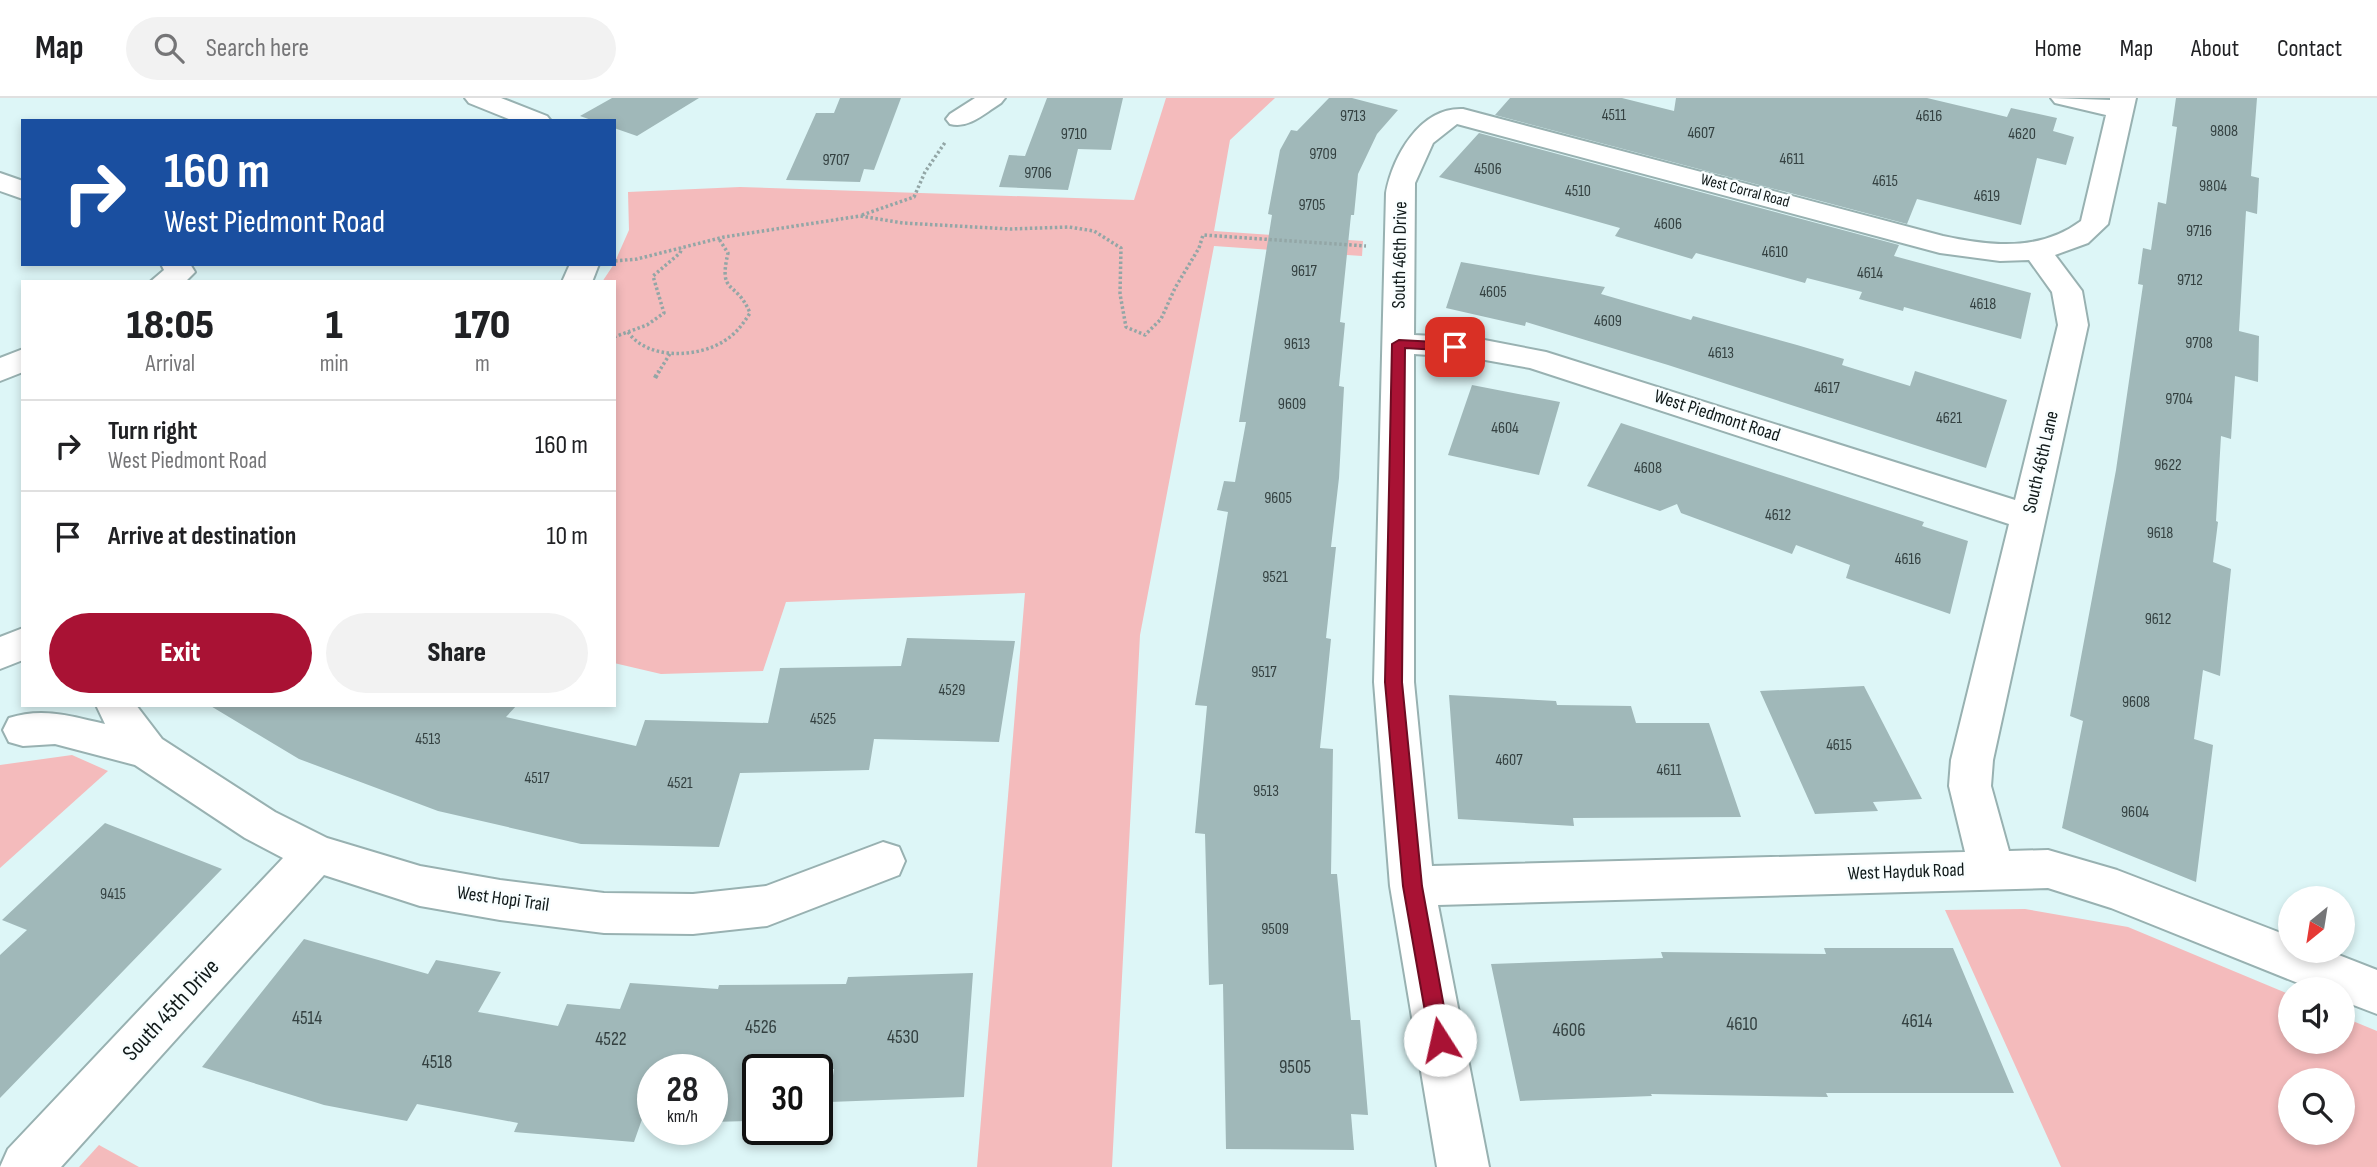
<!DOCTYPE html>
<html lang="en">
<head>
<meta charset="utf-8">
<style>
	:root { --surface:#fff; --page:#f2f2f2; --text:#202124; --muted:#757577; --line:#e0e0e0; --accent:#a91234 }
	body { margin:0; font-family:"Sofia Sans Condensed",sans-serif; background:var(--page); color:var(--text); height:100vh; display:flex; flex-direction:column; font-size:26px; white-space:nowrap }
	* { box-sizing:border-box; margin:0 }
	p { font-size:23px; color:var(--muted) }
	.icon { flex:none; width:38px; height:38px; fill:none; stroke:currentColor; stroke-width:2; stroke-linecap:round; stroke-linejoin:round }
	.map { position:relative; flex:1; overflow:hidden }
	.details { position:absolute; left:21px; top:182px; width:595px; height:427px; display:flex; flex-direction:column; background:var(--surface); border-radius:0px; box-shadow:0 4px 10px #0003 }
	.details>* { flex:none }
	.guide { position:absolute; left:21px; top:21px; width:595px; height:147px; border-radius:0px; box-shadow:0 4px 10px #0003; background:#1a4fa0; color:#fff; overflow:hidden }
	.needle { width:46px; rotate:210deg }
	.fabs { position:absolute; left:2278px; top:788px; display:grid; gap:14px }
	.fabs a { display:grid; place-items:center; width:77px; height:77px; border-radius:50%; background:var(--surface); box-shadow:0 4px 10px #0003; font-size:35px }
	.speed { position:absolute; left:637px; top:956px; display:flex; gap:14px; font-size:35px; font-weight:700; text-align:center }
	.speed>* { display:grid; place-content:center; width:91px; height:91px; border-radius:50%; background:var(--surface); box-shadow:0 4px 10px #0003; line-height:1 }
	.speed small { font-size:18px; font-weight:400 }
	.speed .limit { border:4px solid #111; border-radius:10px; background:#fff; color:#111 }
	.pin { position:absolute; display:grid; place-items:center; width:60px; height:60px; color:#fff; margin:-30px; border-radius:14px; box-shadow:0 4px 10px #0006 }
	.me { position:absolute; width:77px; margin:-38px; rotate:350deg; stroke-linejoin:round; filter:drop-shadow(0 0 5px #0008) }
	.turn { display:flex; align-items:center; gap:24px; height:147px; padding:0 28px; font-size:32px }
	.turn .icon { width:91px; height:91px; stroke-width:2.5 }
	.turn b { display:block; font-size:49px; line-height:60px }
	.eta { display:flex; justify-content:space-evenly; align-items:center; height:119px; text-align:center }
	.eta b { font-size:42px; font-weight:800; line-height:49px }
	.action { display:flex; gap:14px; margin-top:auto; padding:14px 28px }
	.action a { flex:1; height:80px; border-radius:42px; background:var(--accent); color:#fff; font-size:28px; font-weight:800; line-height:80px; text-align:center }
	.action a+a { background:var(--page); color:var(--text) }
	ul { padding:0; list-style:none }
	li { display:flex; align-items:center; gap:21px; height:91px; padding:0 28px; border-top:2px solid var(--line) }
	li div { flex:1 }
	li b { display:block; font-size:26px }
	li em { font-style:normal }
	header { display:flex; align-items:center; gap:42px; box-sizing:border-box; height:98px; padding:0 35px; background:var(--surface); border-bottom:2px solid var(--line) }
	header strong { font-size:33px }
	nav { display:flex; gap:38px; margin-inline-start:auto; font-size:24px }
	.search { width:490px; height:63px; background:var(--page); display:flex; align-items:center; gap:18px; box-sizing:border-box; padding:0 24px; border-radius:38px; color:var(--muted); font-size:26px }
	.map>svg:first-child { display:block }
	.green { fill:#f4bbbc; fill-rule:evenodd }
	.building { fill:#a0b8b9 }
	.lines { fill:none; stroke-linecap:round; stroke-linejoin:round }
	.minor-casing { stroke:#98b1b1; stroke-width:4 }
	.path-far1 { stroke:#93a6a6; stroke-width:3.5; stroke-dasharray:2.5 2.5; stroke-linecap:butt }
	.path { stroke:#93a6a6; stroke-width:4.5; stroke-dasharray:3.5 3.5; stroke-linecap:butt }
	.minor { fill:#fff; fill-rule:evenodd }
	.route { fill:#a91234; stroke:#6e0c22; stroke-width:2 }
	.labels { text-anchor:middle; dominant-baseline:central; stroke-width:5; stroke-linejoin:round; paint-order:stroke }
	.number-label { font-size:16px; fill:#344141 }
	.far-street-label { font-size:16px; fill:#101919; stroke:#f9feff }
	.street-label { font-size:19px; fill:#101919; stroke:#f9feff }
	.near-number-label { font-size:19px; fill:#344141 }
	.near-street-label { font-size:23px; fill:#101919; stroke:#f9feff }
</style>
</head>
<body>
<header>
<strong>Map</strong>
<div class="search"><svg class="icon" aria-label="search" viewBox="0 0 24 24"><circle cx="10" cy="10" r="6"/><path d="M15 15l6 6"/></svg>Search here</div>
<nav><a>Home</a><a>Map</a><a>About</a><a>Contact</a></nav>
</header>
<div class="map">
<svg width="2377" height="1069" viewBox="0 0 2377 1069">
	<rect width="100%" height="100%" fill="#ddf6f7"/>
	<g class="green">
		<path d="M1166,0H1275L1230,42L1214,133L1363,143L1362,158L1214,148L1140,537L1112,1069H977L1025,495L786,504L763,573L661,576L614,565V184H602L614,166L629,132L628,94L740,89L1134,102Z"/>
		<path d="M72,657L108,673L0,770V667Z"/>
		<path d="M2025,811L2128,829L2291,897V943H2343V919L2377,933V1069H2061L1945,812ZM2291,982H2343V1034H2291Z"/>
		<path d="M99,1047L139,1069H79Z"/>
	</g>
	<g class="building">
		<path d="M612,0H699L637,38L614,30V23H594L580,18Z"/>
		<path d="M840,0H901L874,72L864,71L860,84L786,82L816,15H834Z"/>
		<path d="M1047,0H1123L1111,52L1078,51L1068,92L999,89L1009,57L1025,58Z"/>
		<path d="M1329,0H1352L1398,12L1377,36L1358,76L1354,117H1351L1340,224L1345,225L1339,288L1344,289L1339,380L1331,449H1336L1326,540L1331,541L1320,650L1333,651L1331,776H1337L1351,922H1360L1368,1017L1351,1016L1354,1052L1226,1051L1223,886L1209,887L1205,736L1195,735L1207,608L1195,607L1228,414L1217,412L1224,383L1235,384L1246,324H1239L1272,117L1268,116L1280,52L1291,32L1297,33Z"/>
		<path d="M1510,0H1622L1674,13L1676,0H1927L2007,19L2011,10L2057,20L2053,33L2074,39L2066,67L2037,60L2021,127L1917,101L1907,126L1495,17Z"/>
		<path d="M2176,0H2257L2251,78L2259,80L2257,116L2246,113L2239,233L2259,238L2258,284L2235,278L2231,341L2221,338L2216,423L2218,424L2213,464L2231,471L2220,578L2203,572L2194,641L2213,647L2196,784L2062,730L2083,623L2070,618L2116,372L2143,187L2138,186L2143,150L2151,152L2158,104L2166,106L2177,29L2172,28Z"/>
		<path d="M1479,35L1899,147L1894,158L2031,195L2021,241L1904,209L1903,213L1859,201L1862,194L1807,180L1805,185L1696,155L1692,161L1615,138L1620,130L1439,79Z"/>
		<path d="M1461,164L1605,189L1601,196L1691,222L1693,218L1797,247L1844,261L1842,267L1910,288L1915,273L2007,302L1986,370L1668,267L1526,224L1525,228L1446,210Z"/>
		<path d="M1472,287L1560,304L1539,377L1448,357Z"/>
		<path d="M1621,325L1924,424L1922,428L1968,443L1950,516L1846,480L1850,467L1796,447L1792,456L1681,415L1677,406L1660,413L1587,388Z"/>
		<path d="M907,540L1015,543L999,644L874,641L869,672L740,675L719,749L581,746L438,713L299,661L209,607H517L506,619L636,648L645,622L768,625L780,570L901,568Z"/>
		<path d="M1864,588L1922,701L1873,704L1878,713L1815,716L1760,593Z"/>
		<path d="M1449,597L1556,603L1557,607L1631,608L1636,625H1709L1741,719L1573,720L1574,728L1458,721Z"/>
		<path d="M105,725L222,771L0,1000V857L27,832L2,822Z"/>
		<path d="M304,841L428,876L436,862L501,874L478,914L558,928L567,906L620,911L630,885L718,891L719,887L846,886L848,879L973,875L964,999L829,1004L834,971H758V1006H751L748,1023L712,1024V971H653V990L634,1044L514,1034L518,1025L417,1006L407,1023L324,1007L202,969Z"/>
		<path d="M1824,850H1953L2014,995H1826L1828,999L1651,996L1652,998L1520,1003L1491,866L1663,860L1661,854L1826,856Z"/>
	</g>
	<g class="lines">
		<g class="minor-casing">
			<g id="minor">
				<path d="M465,0H501L547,18L551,23H514L469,5Z"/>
				<path d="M975,0H1005L1001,5C985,15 969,31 950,26L946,21L950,16Z"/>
				<path d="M2051,0L2110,2V0H2136L2108,126L2088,145L2055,157L2082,193L2088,227L1993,662L1991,688L2009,753L2048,752L2117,772L2291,839V852H2326L2377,872V916L2343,903V891H2313L2111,810L2048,790L1438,807L1489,1069H1437L1390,788L1374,584L1386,95C1393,58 1420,9 1463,11L1943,138C1991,148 2039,154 2081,123L2106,17L2055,5ZM1457,26L1940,155L2000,163L2029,162L2052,194L2058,227L2015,402L1546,254L1474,240L1414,237L1415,85L1433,45ZM1414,256L1474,260L1530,270L2009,426L1951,662L1949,688L1965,754L1432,768L1414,584Z"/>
				<path d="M0,75L23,83V101L0,93Z"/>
				<path d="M161,166H190L195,174L185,184H150L164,172Z"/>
				<path d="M570,166H599L592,184H562Z"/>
				<path d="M23,251V274L0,283V260Z"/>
				<path d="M23,530V562L0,571V539Z"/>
				<path d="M96,607H136L162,641L275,714L327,740L420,768L500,782L604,795L693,796L766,788L883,744L899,749L905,763L899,777L767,828L693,836L604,835L500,822L420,808L324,777L61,1069H0L8,1051L283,760L245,740L135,667L55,646L23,648L9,644L3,632L9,620C42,609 71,618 105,626Z"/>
			</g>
		</g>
		<g class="path-far1">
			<path d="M862,117L914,99L925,74L946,43"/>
			<path d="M615,163L637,161L724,139L860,118L903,125L1010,131L1069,129L1094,133L1121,150L1120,196L1126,229L1145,237L1161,221L1175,190L1199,150L1203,137L1366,148"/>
			<path d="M628,234C647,262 698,260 724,243C736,236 743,226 750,215C736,181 718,198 728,155L719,141"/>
			<path d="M614,239L647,227L664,215L653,178L680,155L682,150"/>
			<path d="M658,275L671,254"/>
		</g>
		<path class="path" d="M655,280L659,273"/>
		<use href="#minor" class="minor"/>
	</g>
	<path class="route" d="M1399,242L1455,245L1461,249L1455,253L1405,250L1402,584L1422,788L1450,942L1447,948L1440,951L1433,948L1430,942L1403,788L1385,584L1392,246Z"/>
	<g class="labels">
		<g class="number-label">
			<text x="1614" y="17">4511</text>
			<text x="1353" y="18">9713</text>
			<text x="1929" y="18">4616</text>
			<text x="2224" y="33">9808</text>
			<text x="1701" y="35">4607</text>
			<text x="1074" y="36">9710</text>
			<text x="2022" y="36">4620</text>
			<text x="1323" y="56">9709</text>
			<text x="1792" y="61">4611</text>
			<text x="836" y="62">9707</text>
			<text x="1488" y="71">4506</text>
			<text x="1038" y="75">9706</text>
			<text x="1885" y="83">4615</text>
			<text x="2213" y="88">9804</text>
			<text x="1578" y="93">4510</text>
			<text x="1987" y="98">4619</text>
			<text x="1312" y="107">9705</text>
			<text x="1668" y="126">4606</text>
			<text x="2199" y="133">9716</text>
			<text x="1775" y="154">4610</text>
			<text x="1304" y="173">9617</text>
			<text x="1870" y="175">4614</text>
			<text x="2190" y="182">9712</text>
			<text x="1493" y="194">4605</text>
			<text x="1983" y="206">4618</text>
			<text x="1608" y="223">4609</text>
			<text x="2199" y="245">9708</text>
			<text x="1297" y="246">9613</text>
			<text x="1721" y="255">4613</text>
			<text x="1827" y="290">4617</text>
			<text x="2179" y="301">9704</text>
			<text x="1292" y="306">9609</text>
			<text x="1949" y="320">4621</text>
			<text x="1505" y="330">4604</text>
			<text x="2168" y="367">9622</text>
			<text x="1648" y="370">4608</text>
			<text x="1278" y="400">9605</text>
			<text x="1778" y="417">4612</text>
			<text x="2160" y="435">9618</text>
			<text x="1908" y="461">4616</text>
			<text x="1275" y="479">9521</text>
			<text x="2158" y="521">9612</text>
			<text x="1264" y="574">9517</text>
			<text x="952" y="592">4529</text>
			<text x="2136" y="604">9608</text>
			<text x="823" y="621">4525</text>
			<text x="428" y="641">4513</text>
			<text x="1839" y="647">4615</text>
			<text x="1509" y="662">4607</text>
			<text x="1669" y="672">4611</text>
			<text x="537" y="680">4517</text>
			<text x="680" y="685">4521</text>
			<text x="1266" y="693">9513</text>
			<text x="2135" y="714">9604</text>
			<text x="113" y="796">9415</text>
			<text x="1275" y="831">9509</text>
		</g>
		<g class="far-street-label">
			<text transform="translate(1745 93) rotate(15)">West Corral Road</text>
		</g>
		<g class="street-label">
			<text transform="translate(1400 157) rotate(-89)">South 46th Drive</text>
			<text transform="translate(1717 318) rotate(18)">West Piedmont Road</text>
			<text transform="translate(2041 364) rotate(-77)">South 46th Lane</text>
			<text transform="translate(1906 774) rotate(-2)">West Hayduk Road</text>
			<text transform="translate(503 801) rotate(8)">West Hopi Trail</text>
		</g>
		<g class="near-number-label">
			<text x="307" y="920">4514</text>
			<text x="1917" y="923">4614</text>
			<text x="1742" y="926">4610</text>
			<text x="761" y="929">4526</text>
			<text x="1569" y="932">4606</text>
			<text x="903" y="939">4530</text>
			<text x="611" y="941">4522</text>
			<text x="437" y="964">4518</text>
			<text x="1295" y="969">9505</text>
		</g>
		<g class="near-street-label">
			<text transform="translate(171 912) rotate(-47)">South 45th Drive</text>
		</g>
	</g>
</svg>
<div class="fabs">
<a><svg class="needle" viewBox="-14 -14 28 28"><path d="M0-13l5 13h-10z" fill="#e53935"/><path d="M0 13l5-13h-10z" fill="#757577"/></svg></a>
<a><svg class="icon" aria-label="sound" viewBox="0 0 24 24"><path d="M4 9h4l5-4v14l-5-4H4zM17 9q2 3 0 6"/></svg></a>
<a><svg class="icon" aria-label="search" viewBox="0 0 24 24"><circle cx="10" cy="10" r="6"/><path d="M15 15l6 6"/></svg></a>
</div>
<div class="speed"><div>28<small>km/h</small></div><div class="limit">30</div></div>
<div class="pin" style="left:1455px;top:249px;background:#d93025"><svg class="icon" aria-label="arrive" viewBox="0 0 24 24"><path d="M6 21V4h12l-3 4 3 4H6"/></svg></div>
<svg class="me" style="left:1440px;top:942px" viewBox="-20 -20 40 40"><circle r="19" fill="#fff"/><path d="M0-13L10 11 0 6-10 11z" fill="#a91234"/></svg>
<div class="guide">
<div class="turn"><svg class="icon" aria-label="right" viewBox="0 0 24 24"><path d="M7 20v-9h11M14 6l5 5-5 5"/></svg><div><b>160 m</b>West Piedmont Road</div></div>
</div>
<section class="details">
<div class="eta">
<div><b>18:05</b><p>Arrival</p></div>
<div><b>1</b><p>min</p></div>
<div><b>170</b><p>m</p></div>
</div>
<ul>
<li><svg class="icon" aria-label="right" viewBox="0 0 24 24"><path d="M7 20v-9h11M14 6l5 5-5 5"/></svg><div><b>Turn right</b><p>West Piedmont Road</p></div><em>160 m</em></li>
<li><svg class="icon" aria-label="arrive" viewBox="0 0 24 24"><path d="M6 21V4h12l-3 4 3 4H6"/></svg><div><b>Arrive at destination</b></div><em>10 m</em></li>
</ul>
<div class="action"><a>Exit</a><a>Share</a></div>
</section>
</div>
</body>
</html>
